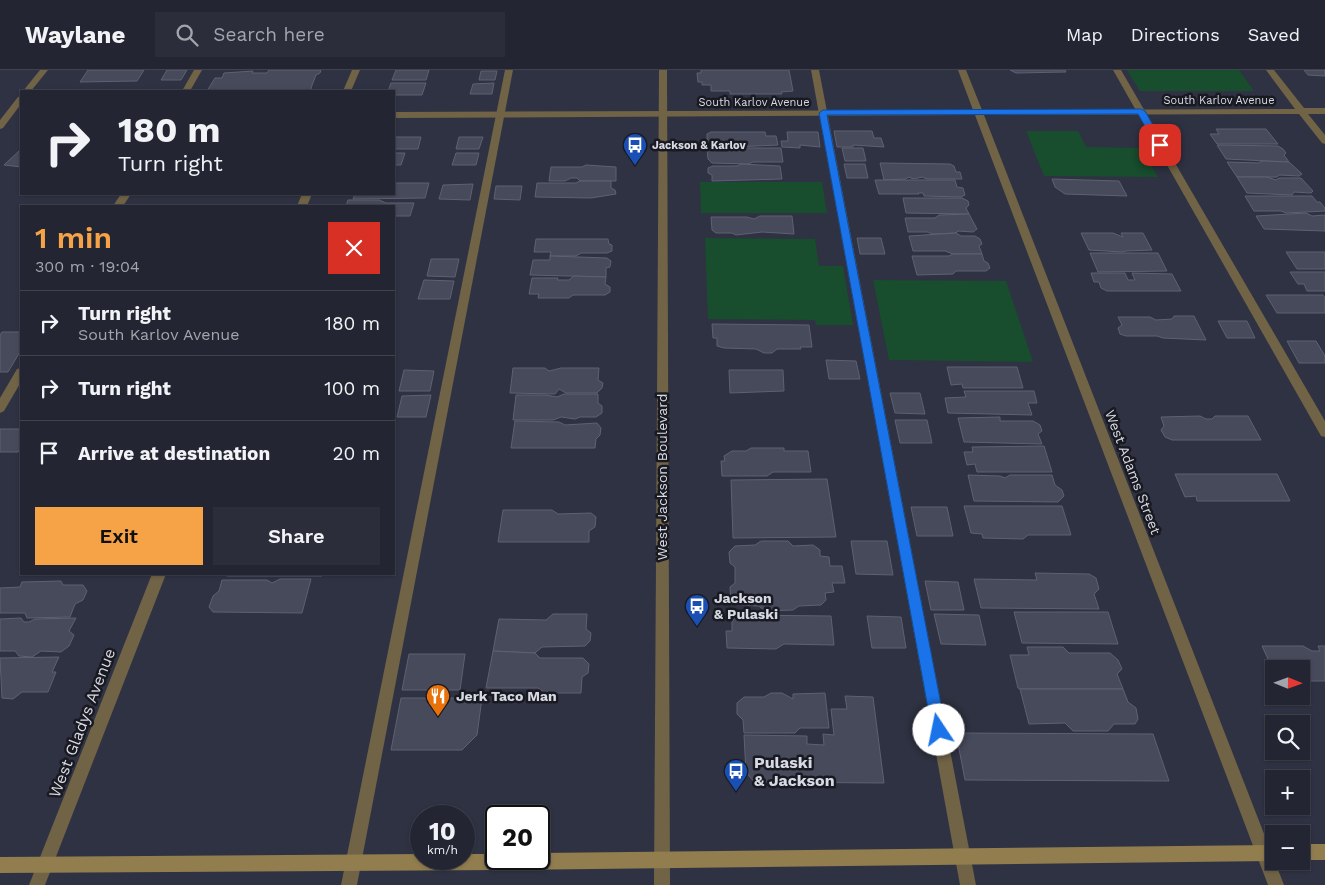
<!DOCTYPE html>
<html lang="en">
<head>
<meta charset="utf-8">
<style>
	:root { --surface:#232632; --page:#2b2e3a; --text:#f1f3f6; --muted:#a3a5ac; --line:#40434d; --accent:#f6a247 }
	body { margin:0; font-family:"Work Sans",sans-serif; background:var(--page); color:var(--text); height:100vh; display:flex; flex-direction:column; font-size:19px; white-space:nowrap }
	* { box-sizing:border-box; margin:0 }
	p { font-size:16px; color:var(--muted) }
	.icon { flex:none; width:28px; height:28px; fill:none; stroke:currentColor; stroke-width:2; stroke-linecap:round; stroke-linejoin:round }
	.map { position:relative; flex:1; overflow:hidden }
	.panel { position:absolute; left:20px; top:135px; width:375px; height:370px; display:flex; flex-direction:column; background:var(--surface); border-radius:0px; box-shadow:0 1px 4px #0004,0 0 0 1px var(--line) }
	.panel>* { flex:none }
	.guide { position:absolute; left:20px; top:20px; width:375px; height:105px; border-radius:0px; box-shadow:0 1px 4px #0004,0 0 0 1px var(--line); background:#232632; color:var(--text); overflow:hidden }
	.needle { width:32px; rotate:91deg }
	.buttons { position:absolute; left:1265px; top:590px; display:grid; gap:10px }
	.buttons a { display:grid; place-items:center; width:45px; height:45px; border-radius:0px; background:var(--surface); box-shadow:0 1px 4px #0004,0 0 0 1px var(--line); font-size:25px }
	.speed { position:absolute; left:410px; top:735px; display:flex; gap:10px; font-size:25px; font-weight:700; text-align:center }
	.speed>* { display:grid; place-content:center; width:65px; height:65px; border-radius:50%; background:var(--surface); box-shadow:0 1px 4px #0004,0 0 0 1px var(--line); line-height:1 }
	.speed small { font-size:12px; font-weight:400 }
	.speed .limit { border:2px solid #111; border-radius:8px; background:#fff; color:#111 }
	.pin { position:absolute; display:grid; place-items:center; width:42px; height:42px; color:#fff; margin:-21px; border-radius:10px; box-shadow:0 2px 8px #0006 }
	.me { position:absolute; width:55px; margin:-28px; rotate:349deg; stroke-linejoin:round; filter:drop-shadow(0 0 4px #0008) }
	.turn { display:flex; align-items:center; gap:18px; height:105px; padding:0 15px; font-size:22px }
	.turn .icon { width:65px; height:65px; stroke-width:2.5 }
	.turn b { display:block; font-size:35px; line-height:42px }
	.round { display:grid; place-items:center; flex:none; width:52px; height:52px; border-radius:0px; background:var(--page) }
	.head { display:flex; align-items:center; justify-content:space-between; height:85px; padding:0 15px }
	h1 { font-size:30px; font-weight:600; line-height:38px; color:var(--accent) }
	.action { display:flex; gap:10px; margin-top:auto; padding:10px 15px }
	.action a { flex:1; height:58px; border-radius:0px; background:var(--accent); color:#111; font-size:20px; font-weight:600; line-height:58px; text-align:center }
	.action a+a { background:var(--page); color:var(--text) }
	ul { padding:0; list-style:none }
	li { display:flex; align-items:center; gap:15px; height:65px; padding:0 15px; border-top:1px solid var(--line) }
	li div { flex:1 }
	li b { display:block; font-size:19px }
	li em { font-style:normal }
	header { display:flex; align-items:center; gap:30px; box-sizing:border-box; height:70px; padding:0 25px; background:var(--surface); border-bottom:1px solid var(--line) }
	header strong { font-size:24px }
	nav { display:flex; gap:28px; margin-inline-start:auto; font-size:18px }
	.search { width:350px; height:45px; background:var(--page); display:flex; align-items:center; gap:12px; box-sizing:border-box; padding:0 18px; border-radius:0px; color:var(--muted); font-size:19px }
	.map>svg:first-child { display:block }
	.green { fill:#184d2e }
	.building { fill:#474a5b; stroke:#5e6173 }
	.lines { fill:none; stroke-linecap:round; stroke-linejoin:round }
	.service { fill:#706346; fill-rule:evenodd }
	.minor { fill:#706346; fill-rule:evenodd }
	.tertiary { fill:#706346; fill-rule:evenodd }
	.secondary { fill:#917d4e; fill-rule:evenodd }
	.route { fill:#1a73e8; stroke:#114b97 }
	.labels { text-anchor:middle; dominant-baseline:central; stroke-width:5; stroke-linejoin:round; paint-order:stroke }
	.far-street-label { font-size:11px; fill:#d7dae4; stroke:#191a21 }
	.far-poi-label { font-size:11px; font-weight:bold; fill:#d7dae4; stroke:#191a21; text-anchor:start }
	.street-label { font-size:14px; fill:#d7dae4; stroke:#191a21 }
	.poi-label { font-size:14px; font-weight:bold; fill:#d7dae4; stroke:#191a21; text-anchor:start }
	.near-street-label { font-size:16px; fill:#d7dae4; stroke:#191a21 }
	.near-poi-label { font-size:16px; font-weight:bold; fill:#d7dae4; stroke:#191a21; text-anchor:start }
</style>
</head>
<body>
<header>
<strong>Waylane</strong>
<div class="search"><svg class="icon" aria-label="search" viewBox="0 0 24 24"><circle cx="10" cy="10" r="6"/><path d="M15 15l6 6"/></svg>Search here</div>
<nav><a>Map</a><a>Directions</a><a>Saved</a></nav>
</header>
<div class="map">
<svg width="1325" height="815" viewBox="0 0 1325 815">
	<rect width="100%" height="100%" fill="#2f3242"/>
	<g class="green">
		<path d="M1127,0H1239L1254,21H1140Z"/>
		<path d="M1026,61H1078L1086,77L1142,78L1158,107L1044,106Z"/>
		<path d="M700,112H822L827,143H701Z"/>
		<path d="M705,168L815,169L819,196H843L853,255H816L815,250L708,249Z"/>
		<path d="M873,210L1006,211L1033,292L889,290Z"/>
	</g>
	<g class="building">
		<path d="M88,0H144L137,11L80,12Z"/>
		<path d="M167,0H187L181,10H161Z"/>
		<path d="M269,0H321L320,3L316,5L311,18L312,21H207L215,8H222L224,3L253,1L252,3H267Z"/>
		<path d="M396,0H429L426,10H392Z"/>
		<path d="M701,0H789L793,21L781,22L782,24H730V21H711V15H702V12H698L697,3H701Z"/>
		<path d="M1010,0H1065L1066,2L1016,3Z"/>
		<path d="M1304,0H1325V6L1308,5Z"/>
		<path d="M481,1H497L495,10H479Z"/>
		<path d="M391,13H426L422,25H394V21H388Z"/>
		<path d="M494,13L492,24H470L473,14Z"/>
		<path d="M1216,59H1266L1278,74H1217L1210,64H1219Z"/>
		<path d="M834,61H872L874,68H881L884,77L853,75V77H837Z"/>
		<path d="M711,62H765L766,66H776L778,75L711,78L710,71L707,69V64Z"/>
		<path d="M787,62H818L820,77L800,75V78L782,77L781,71H788Z"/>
		<path d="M394,67H421L418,79H394Z"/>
		<path d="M459,67H483L479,79H456Z"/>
		<path d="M1217,75L1278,76L1283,79L1286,83L1284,85L1289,92L1226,89Z"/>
		<path d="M711,78H781L783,92H753L748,94L712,93L708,89L707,79Z"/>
		<path d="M842,78H863L866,91H845Z"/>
		<path d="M19,81H21V97L4,95Z"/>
		<path d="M394,83H405L401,95H394Z"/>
		<path d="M456,83H479L476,95H452Z"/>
		<path d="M1262,91L1289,92L1302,104L1299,106L1279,105L1277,107H1237L1227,92L1258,93Z"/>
		<path d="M880,93L950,94L954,96L956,102H960L962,109H927L922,107L914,109L908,107L906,109L884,110Z"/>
		<path d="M741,94L780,96L782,109L712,111V105L708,103V98L713,96H737Z"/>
		<path d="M844,94H865L868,108H847Z"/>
		<path d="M586,95L616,97V111H580L577,108H571L565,111H549L551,97H582Z"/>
		<path d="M1237,107H1267L1276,110L1279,108H1301L1313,121L1311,123L1294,122L1292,125L1247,123Z"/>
		<path d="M1052,109L1119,111L1127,126L1065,124L1055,117Z"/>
		<path d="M875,110H955L957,117L963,118L965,125L961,127L924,126L923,123H918L919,124H879Z"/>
		<path d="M580,111H611V118L615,120L616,124L591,128L535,127L537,113H576Z"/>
		<path d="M394,113H429L425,128L353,129L355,124H394Z"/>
		<path d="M473,114L470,130L439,129L443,115Z"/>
		<path d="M496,116H522L520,130L494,129Z"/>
		<path d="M1245,126H1312L1317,132H1320L1325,138V141L1286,143L1281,141H1254Z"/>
		<path d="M903,128H962L968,131L969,135L966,138L969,144L906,143Z"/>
		<path d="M348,130H379L386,133H414L410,146H394V136H346Z"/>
		<path d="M1306,143L1312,146L1325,145V161L1264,159L1256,146Z"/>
		<path d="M969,144L977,159L973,162L958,161L956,163L932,164L928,162H908L905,148H935L939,145Z"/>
		<path d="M760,146H792L794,164L762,162L736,165L732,163H716L712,160L711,147H747L754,149Z"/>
		<path d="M956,163L961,166H975L980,169L982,174L979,176L982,184H953L945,181H913L909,166Z"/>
		<path d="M1081,163H1113L1123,167L1121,163H1143L1152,180L1126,181L1122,182L1089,180Z"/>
		<path d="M857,168H881L885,184H860Z"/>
		<path d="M536,169H608L609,174L612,175V181L607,183H581L576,186H550L551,182H534Z"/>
		<path d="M1286,182H1325V199H1297Z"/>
		<path d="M1090,183H1158L1167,201L1098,202Z"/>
		<path d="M953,184H982L984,191L988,193L990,198L986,201H956L953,204L917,205L912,186H949Z"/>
		<path d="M550,186L607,188L611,191L610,197L606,198V207L530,205L533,190H550Z"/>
		<path d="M431,189H459L455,207L427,206Z"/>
		<path d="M1290,202H1325V221H1307L1304,214H1298Z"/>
		<path d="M1091,203H1125L1128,210H1135L1132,203L1172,204L1181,221H1107L1101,218L1099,212H1094Z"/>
		<path d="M574,206L606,207L605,214L610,217V222L605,225H573L569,228H538L539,224H529L532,208H558L557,210H569Z"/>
		<path d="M424,210L454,211L450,229H418Z"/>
		<path d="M1266,225H1323L1325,228V243H1277Z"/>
		<path d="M1174,246H1194L1206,270L1163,268L1157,266H1126L1120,264L1118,258L1122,255L1118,247H1150L1156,250L1172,249Z"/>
		<path d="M1218,251H1247L1255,268H1227Z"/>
		<path d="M712,254L809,255L812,277H800L801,279H777L772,283H764L756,279L724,278L717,276V268H713Z"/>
		<path d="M2,262H21V280L8,302H0V265Z"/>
		<path d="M1287,271H1316L1325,286V293H1299Z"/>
		<path d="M826,290L856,291L860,309H829Z"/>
		<path d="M947,297H1017L1023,318H963L962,314L951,315Z"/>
		<path d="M513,298H545L549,301L561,298H599L598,310L603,313L602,318L597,323H566L559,319L555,324L510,323Z"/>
		<path d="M404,300L434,301L430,321H399Z"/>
		<path d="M729,300H783L784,321L730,323Z"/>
		<path d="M964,321H1034L1037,333H1028L1032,345L948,343L945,328L966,327Z"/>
		<path d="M890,323H920L925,344L895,343Z"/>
		<path d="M564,324H598V333L602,336V343L596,347H580L575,349L561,347L553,350H513L516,325H546L557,327Z"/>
		<path d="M431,325L426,347H397L402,326Z"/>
		<path d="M1200,346L1206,349H1212L1215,346H1248L1261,370H1172L1165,367L1161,360L1164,356L1161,347Z"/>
		<path d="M1000,347V351H1033L1040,355L1042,361L1038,364L1042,374L964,372L958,348Z"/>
		<path d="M895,350H927L932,373H900Z"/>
		<path d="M515,351L559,352L565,355L597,353L601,358L600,365L596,369L595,378H511Z"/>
		<path d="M0,359H21V377L18,382H0Z"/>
		<path d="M1044,376L1052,402H977L975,394L967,395L964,382H973L972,377Z"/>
		<path d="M751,378H784V381H808L811,402H773L767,406H722L721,391H725L724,386L732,381H746Z"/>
		<path d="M1175,404H1277L1290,431H1197L1196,426L1185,427Z"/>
		<path d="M968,405L1000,406L1005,408L1010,405H1052L1055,415L1062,420L1064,426L1058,432L974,431Z"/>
		<path d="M827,409L836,467L733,468L731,410Z"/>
		<path d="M964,436H1062L1071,465H1028L1023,469L983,468L982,464L971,463Z"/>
		<path d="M911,437H947L953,466H917Z"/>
		<path d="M503,440H552L558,444L591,443L596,447L595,457L589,461V472H498Z"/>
		<path d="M761,471H788L793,476L813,475L820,480V486L829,487L830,496H842L845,513H832L834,522L825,523L826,530L821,535L799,536L793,540L765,541L759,536L738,535L731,531L730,517L735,513V497L730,493L729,482L735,476L755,475Z"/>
		<path d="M851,471H887L893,505L856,504Z"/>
		<path d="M1035,503L1089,504L1096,508L1099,519L1094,524L1099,539L981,538L974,509L1037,510Z"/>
		<path d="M224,504H322V506H227Z"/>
		<path d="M280,509H311L302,543L213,542L209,537L213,526L219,521L222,510H267L272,513Z"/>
		<path d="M61,511L63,515H83L87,521L83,530L75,534L70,547L27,548L25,543H0V518L20,517L22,512Z"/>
		<path d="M925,511L958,512L964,540H931Z"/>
		<path d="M1014,542H1108L1118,574L1022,573Z"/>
		<path d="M553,544H587L586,559L591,563L590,571L585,576L542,577L535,583L493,581L499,549L546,550Z"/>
		<path d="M934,544L979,545L986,575L941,574Z"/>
		<path d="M737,545L831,546L834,575L784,574L776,579L727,578L726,561H732V552Z"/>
		<path d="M867,546L901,547L906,578H872Z"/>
		<path d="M21,548L24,552H29L35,549L76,548L69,561L74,565L69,576L61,582L41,581L32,587L19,586L15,581H0V549Z"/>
		<path d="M1262,576H1303L1312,581H1320L1318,576H1325V611H1301V599H1274V608L1269,605L1265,595L1268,589Z"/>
		<path d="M1027,577H1063L1069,583H1110L1118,590L1122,599L1117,604L1123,619H1020L1018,618L1010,585H1029Z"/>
		<path d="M493,581L535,583L540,588H583L589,594L588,603L582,607L581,623H545L538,618H486Z"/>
		<path d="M409,584H465L460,620H402Z"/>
		<path d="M59,587L52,602H56L48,622H22L13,629L2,628L0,588Z"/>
		<path d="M1020,619H1123L1128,632L1136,638L1138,649L1135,654H1114L1108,661H1073L1065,653L1029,654Z"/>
		<path d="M771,623H782L793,629V624L825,623L829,658H800L795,663H744L743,650L737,644V633L744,627H764Z"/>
		<path d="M845,626L873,627L884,713L754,712L746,702L744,665L807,666V674L824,675L823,664L834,665L831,639H847Z"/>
		<path d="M401,628H482L477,665L462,680H391Z"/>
		<path d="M956,663L1153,664L1169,711L965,710Z"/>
	</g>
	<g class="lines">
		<g class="service">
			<path d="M194,0H202L190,21H182Z"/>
			<path d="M505,0H513L357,815H341Z"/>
			<path d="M811,0H819L976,815H960Z"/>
			<path d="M1113,0H1121L1325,351V367L1321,366Z"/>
			<path d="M121,124H131L123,136H113Z"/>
			<path d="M21,298V312L4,341L0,343V328L17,299Z"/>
		</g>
		<g class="minor">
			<path d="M40,0H48L31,21H23Z"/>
			<path d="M352,0H360L351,21H343Z"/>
			<path d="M958,0H966L982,40L1295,39L1266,0H1274L1304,38H1325V44H1308L1325,65V74L1322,73L1299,44L984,45L1284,815H1268L975,45L394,48V42L973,40Z"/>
			<path d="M21,26V34L3,58L0,59V50L18,27Z"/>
			<path d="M302,124H312L307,136H297Z"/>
			<path d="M152,504H166L45,815H29Z"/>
		</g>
		<path class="tertiary" d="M659,0H667L670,815H654Z"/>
		<g class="secondary">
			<rect x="1301" y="774" width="24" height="16"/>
			<path d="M1274,775V791L499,800L0,803V787L421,784V789H464V784H496V789H539V783Z"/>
		</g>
	</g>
	<path class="route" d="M1141,39L1145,41L1164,75L1163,77H1157L1138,44L827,45L946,660L944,665L939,667L934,665L932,660L819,43L823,40Z"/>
	<defs>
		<g id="bus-pin" transform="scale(1.25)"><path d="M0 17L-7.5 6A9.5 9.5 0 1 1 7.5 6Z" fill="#1a4fb4" stroke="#191a21"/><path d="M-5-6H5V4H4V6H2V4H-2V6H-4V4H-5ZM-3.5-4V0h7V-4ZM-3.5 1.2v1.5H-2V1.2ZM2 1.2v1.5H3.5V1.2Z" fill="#fff"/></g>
		<g id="restaurant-pin" transform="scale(1.25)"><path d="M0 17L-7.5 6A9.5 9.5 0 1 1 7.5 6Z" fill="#e8710a" stroke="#191a21"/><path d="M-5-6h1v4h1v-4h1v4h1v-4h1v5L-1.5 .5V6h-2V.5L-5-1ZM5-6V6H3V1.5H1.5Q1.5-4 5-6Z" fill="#fff"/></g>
	</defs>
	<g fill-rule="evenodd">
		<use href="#bus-pin" x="635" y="75"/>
		<use href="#bus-pin" x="697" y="536"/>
		<use href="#restaurant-pin" x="438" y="626"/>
		<use href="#bus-pin" x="736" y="701"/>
	</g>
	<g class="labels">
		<g class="far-street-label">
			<text x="1219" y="30">South Karlov Avenue</text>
			<text x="754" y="32">South Karlov Avenue</text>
		</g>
		<g class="far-poi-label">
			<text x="652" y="75">Jackson &amp; Karlov</text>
		</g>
		<g class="street-label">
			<text transform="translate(1133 402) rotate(69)">West Adams Street</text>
			<text transform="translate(662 407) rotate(-90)">West Jackson Boulevard</text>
		</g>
		<g class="poi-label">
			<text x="714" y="528">Jackson<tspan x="714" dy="16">&amp; Pulaski</tspan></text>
			<text x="456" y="626">Jerk Taco Man</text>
		</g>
		<g class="near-street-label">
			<text transform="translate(82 653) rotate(-69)">West Gladys Avenue</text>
		</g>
		<g class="near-poi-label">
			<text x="754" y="692">Pulaski<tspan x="754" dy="18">&amp; Jackson</tspan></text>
		</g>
	</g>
</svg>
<div class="buttons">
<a><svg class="needle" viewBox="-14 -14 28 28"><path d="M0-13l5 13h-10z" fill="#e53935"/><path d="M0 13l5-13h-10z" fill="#a3a5ac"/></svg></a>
<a><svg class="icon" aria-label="search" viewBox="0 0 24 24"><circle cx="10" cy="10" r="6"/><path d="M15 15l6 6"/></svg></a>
<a>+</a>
<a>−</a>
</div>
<div class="speed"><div>10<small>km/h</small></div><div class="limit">20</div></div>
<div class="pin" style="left:1160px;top:75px;background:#d93025"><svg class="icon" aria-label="arrive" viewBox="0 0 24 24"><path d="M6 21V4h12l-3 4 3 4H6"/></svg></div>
<svg class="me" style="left:939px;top:660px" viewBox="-20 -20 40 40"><circle r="19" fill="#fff"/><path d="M0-13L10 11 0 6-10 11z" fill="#1a73e8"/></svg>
<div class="guide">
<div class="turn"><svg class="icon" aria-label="right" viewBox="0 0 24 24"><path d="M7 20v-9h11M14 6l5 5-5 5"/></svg><div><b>180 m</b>Turn right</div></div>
</div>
<section class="panel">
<div class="head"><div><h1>1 min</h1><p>300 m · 19:04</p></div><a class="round" style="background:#d93025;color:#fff"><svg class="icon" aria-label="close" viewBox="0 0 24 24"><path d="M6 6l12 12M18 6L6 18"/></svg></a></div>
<ul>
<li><svg class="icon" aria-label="right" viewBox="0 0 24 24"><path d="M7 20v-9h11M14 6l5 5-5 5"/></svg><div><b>Turn right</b><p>South Karlov Avenue</p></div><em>180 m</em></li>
<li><svg class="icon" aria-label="right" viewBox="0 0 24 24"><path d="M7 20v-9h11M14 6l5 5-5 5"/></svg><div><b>Turn right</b></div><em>100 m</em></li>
<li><svg class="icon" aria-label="arrive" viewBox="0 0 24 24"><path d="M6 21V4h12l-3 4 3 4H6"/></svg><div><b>Arrive at destination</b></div><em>20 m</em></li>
</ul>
<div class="action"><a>Exit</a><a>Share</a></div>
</section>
</div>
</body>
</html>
